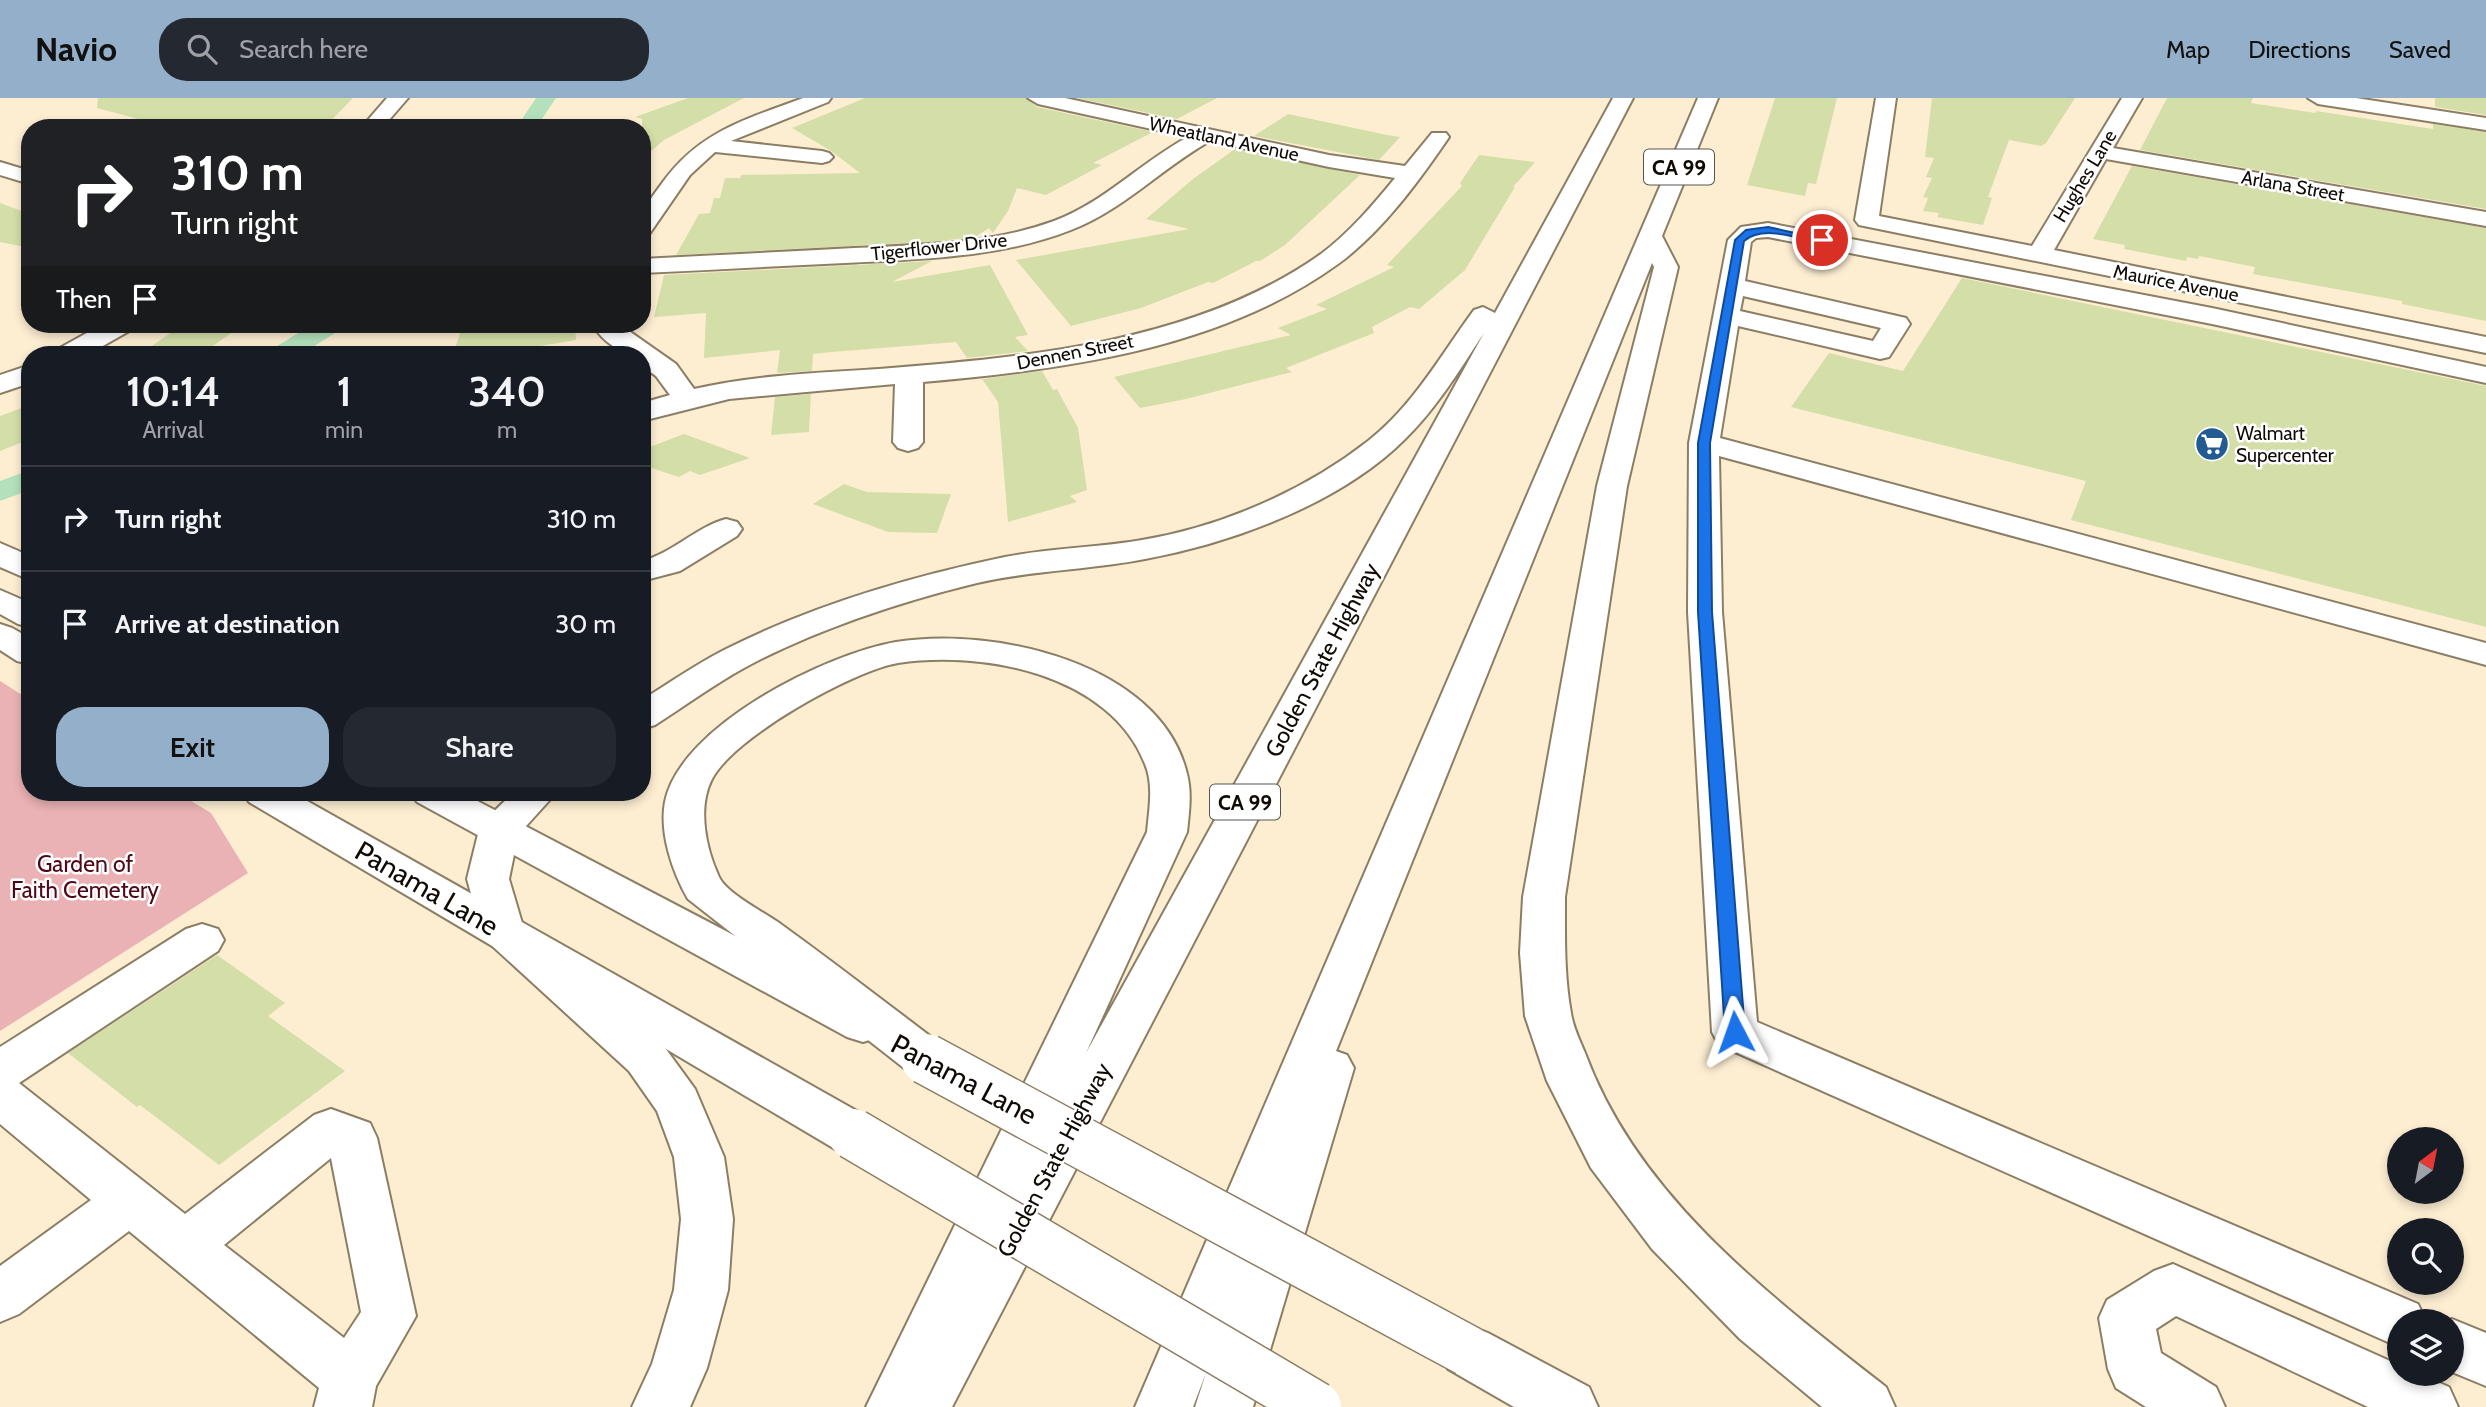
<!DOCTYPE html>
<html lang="en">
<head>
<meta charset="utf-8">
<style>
	:root { --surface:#171b24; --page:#242831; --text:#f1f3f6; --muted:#9ea1a6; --line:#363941; --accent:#94afc9 }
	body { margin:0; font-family:Cabin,sans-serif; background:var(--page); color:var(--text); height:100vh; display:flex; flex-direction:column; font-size:26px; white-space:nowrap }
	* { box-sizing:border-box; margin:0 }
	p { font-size:23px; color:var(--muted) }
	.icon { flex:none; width:38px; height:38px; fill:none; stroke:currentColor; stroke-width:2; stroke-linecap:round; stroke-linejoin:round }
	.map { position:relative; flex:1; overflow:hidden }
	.details { position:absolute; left:21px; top:248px; width:630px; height:455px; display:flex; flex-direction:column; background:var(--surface); border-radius:28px; box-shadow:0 4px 10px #0003 }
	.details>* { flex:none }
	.hud { position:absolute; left:21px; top:21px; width:630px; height:214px; border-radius:28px; box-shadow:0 4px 10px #0003; background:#202124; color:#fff; overflow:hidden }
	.needle { width:46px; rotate:32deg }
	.buttons { position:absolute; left:2387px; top:1029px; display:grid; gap:14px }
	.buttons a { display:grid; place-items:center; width:77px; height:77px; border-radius:50%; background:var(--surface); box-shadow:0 4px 10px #0003; font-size:35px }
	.pin { position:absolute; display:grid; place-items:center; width:60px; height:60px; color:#fff; margin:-30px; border:4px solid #fff; border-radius:50%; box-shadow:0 2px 7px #0007 }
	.me { position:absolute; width:77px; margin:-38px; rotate:356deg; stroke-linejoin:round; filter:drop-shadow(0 0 5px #0008) }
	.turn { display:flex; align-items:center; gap:24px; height:147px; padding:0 35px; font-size:32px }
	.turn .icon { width:91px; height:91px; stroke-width:2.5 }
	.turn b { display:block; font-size:49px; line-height:60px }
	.then { display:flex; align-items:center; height:66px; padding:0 35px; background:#0003; gap:14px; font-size:26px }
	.eta { display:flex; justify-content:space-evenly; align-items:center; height:119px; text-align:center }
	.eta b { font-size:42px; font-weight:600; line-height:49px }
	.cta { display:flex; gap:14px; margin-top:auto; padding:14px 35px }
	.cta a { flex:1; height:80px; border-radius:28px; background:var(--accent); color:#111; font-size:28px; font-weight:600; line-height:80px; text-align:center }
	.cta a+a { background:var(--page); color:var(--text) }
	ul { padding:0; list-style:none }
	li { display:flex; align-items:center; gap:21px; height:105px; padding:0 35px; border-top:2px solid var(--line) }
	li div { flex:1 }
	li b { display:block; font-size:26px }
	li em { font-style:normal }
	header { display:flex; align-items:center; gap:42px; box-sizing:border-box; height:98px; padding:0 35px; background:var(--accent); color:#111 }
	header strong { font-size:33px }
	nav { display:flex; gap:38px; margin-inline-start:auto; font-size:24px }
	.search { width:490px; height:63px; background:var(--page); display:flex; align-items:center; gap:18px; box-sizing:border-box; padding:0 24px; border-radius:28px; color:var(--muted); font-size:26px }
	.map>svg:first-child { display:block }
	.green { fill:#eab2b4 }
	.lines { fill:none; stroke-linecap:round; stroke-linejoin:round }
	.canal { fill:#b3e1bb; fill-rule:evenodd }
	.building { fill:#d4dea8 }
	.minor-casing { stroke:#8b7e64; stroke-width:4 }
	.major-casing { stroke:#8b7e64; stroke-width:4 }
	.highway-casing { stroke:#8b7e64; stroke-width:4 }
	.minor { fill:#fff; fill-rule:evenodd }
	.major { fill:#fff; fill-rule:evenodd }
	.highway { fill:#fff; fill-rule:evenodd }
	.major-bridge-casing { stroke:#8b7e64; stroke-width:53; stroke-linecap:butt }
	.major-bridge { stroke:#fff; stroke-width:50 }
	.route { fill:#1a73e8; stroke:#114b97; stroke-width:2 }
	.labels { text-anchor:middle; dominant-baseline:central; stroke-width:5; stroke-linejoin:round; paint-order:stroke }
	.far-street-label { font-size:19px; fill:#0f0a03; stroke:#fff }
	.far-poi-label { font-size:19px; fill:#0f0a03; stroke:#fff; text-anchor:start }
	.shield { fill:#fff; stroke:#57544f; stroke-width:2 }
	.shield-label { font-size:21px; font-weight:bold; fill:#0f0a03 }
	.street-label { font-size:23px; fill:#0f0a03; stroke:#fff }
	.park-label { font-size:23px; fill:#4f0817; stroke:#fff }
	.near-street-label { font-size:28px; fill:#0f0a03; stroke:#fff }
</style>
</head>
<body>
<header>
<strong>Navio</strong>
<div class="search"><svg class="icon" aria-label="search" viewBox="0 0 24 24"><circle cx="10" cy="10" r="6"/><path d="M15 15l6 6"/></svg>Search here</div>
<nav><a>Map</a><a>Directions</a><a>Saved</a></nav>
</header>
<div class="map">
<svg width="2486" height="1309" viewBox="0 0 2486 1309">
	<rect width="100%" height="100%" fill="#fdeed2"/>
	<path class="green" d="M0,583L30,602V695H178L211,715L248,775L0,933Z"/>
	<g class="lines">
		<g class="canal">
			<path d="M536,0H556L536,30H516Z"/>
			<path d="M313,226H344L340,232L300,257H269L272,251Z"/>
			<path d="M30,372V392L0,403V383Z"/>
		</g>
	</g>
	<g class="building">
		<path d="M98,0H353L324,30H172L97,10Z"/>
		<path d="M688,0H744L664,42L642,61V21L635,19Z"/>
		<path d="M865,0H1026L1037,9L1153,34L1093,65L1102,67L1046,97L1017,90L1008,113L993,135L989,130L975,139L930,144L676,157L699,116L710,115L714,100H720L725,80H740L741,77L860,75L831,53L792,30Z"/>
		<path d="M1077,0H1217L1177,21Z"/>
		<path d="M1775,0H1837L1816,86L1808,85L1805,98L1747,87Z"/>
		<path d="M1932,0H2075L2046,45L2041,48L2009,42L1988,99L1992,100L1983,127L1937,119L1939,115L1923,113L1928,100L1923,99L1932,80L1926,79L1934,60L1925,59Z"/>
		<path d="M2167,0H2253L2251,5L2315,15L2316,13L2433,31V26L2486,34V111L2140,52Z"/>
		<path d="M2435,0H2486V17L2435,9Z"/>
		<path d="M1288,16L1387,37L1400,39L1379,62L1254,38Z"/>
		<path d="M1235,51L1360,77L1285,147L1260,163H1256L1213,185L1208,184L1141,210L1071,228L1016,162L1189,131L1146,121L1193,81Z"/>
		<path d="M1479,57L1535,64L1513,89H1515L1465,172L1419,211L1410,209L1372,229L1374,235L1286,270L1292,274L1186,301L1140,310L1114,279L1291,237L1278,230L1327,211L1316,207L1394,169L1387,167L1462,88L1460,85Z"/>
		<path d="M2132,68L2486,130V223L2402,206V203L2253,176L2255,169L2199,158L2198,161L2187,159L2186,163L2124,151L2125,147L2093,141Z"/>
		<path d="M0,105L30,116V150L0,144Z"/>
		<path d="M932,163L892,184L990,167L1028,237L1015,239L1028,253L967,260L956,244L832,254L813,256L812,273L777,275L780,252L704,260L706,215L654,219L664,177Z"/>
		<path d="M1962,180L2486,288V529L2071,422L2086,383L1791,309L1829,255L1903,273Z"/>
		<path d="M183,226H244L200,257H139Z"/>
		<path d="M463,226H575L576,242L523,251L525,257H453Z"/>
		<path d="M1042,273L1053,292L1057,291L1078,330L1087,392L1070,398L1077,404L1008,424L998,304L982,281Z"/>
		<path d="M811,296L809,334L771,337L775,299Z"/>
		<path d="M30,307V341L0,353V318Z"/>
		<path d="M684,336L750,360L700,377L690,373L679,379L642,367V352Z"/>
		<path d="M844,386L867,394L951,396L937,435L888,434L813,406Z"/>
		<path d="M217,857L285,905L268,918L345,973L219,1067L140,1007L137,1009L68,955Z"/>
	</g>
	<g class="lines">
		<g class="minor-casing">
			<g id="minor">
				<path d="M387,0H408L382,30H361Z"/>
				<path d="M803,0H831L828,4L731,43L822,53L829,55L833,59L829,63L822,65L715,54L690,77L650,135L642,137C642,109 647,106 663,84C700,33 747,21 803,0Z"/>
				<path d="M1028,0H1065L1329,57L1405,68L1432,35H1446L1449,39C1419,83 1382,134 1338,166C1221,251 1063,272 923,284V344L918,350L908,353L898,350L893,344L895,286L729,301L642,323V305L670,297L656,278L642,268V257C621,257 603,244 592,226H619L676,266L694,291C754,277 817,275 879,271C1028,259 1195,245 1321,156C1349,135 1373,107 1395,80L1329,69L1210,43C1162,70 1123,112 1071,132C1000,160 920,161 845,165C777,168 710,172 642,175V161C713,157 784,154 854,150C921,147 991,146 1054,123C1105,104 1141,64 1188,39L1038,6Z"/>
				<path d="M1876,0H1896L1879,118L2032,148L2122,0H2142L2113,50L2486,114V128L2106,61L2054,152L2486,239V255L1859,127L1855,122Z"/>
				<path d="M2308,0H2356L2486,20V32L2318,6Z"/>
				<path d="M0,64L30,73V86L0,77Z"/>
				<path d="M1768,125L2212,210L2486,269V285L2212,226L1768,139L1756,140L1751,144L1745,183L1906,220L1910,226L1889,259L1880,261L1738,228L1720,340L2486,545V567L1719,358L1722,514L1757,924L2418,1206L2426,1223H2399V1249L1719,947L1712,934L1688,514L1689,345L1728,142L1741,129ZM1743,198L1881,230L1873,243L1740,213Z"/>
				<path d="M103,226H135L131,232L87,257H55L58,251Z"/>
				<path d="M30,267V285L0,295V277Z"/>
				<path d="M726,421L737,424L742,431L737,438L680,473L642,483V463C673,455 696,429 726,421Z"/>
				<path d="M0,492L30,505V529L18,526L0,516Z"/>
				<path d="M202,826L218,831L224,842L218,853L19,985L185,1116L314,1017L331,1011L370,1025L377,1040L416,1218L376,1288L372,1309H314L319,1290L129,1133L19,1216L0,1224V1168L91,1102L0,1026V949L186,831ZM331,1060L361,1214L344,1240L224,1147Z"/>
				<path d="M2173,1166L2399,1267V1276H2419L2449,1289L2458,1309H2368L2176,1218L2156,1231L2161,1255L2216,1289L2225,1309H2146L2116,1290L2108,1271L2099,1220L2107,1202L2154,1173Z"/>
				<path d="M2452,1221L2486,1235V1288L2452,1274V1223H2446Z"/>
			</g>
		</g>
		<g class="major-casing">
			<g id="major">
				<path d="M0,445L30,458V482L0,469Z"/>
				<path d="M0,526L12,530L30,540V566L17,563L0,552Z"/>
				<path d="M243,695H293L871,1021L878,1036L871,1051L853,1057L835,1051L249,704Z"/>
				<path d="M411,695H462L879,913L886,926L879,939L863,944L847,939L417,704Z"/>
				<path d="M1468,1227L1488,1235L1589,1289L1598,1309H1514L1448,1271L1440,1253L1448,1235Z"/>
			</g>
		</g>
		<g class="highway-casing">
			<g id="highway">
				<path d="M1613,0H1633L952,1309H866L1147,734C1149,712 1154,687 1145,666C1110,576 983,552 898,565C852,573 734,639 712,681C697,710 706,751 719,779C727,796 766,815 782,827C836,866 889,907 943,948L950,961L943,974L926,980L909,974L688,801C673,775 659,735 665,704C680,628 826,556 896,544C993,528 1161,565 1187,676C1192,695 1189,715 1187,734L1086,955L1484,235C1460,271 1437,310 1405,341C1341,405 1233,445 1145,461C1089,472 1033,472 977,485C902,503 812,533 744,570C713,587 685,608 655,627L642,631V602C669,585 695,567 724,552C811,508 909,479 1005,459C1050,450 1096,450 1142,442C1221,429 1304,393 1368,343C1413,308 1441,257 1474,212L1483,209L1495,215Z"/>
				<path d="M1698,0H1718L1662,138L1678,169L1627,388L1565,799C1565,838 1564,877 1571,915C1573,929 1580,943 1585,955C1638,1099 1770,1198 1886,1289L1895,1309H1822L1740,1241L1652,1151L1591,1070L1547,983L1525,918L1520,855L1523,799L1597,388L1654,169L1652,165L1336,953L1347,957L1354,970L1253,1309H1195L1206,1275L1193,1309H1135Z"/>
				<path d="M513,695H556L518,737L509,781L522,825L663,947L695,991L724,1059L733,1121L728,1192L707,1270L690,1309H632L652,1266L674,1192L681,1121L674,1059L657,1013L629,973L488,844L481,833L467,781L479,732L485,722Z"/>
			</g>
		</g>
		<use href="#minor" class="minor"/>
		<use href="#major" class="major"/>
		<use href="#highway" class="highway"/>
		<g class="major-bridge-casing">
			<g id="major-bridge">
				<path d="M926,961L1468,1253"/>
				<path d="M853,1036L1316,1309"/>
			</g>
		</g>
		<use href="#major-bridge" class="major-bridge"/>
	</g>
	<path class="route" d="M1768,129L1827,142L1822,145C1799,141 1764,126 1744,143L1710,345L1712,514L1745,934L1742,939L1735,941L1728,939L1725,934L1698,514V345L1735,142L1746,132Z"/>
	<defs>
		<g id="supermarket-disc" transform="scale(1.75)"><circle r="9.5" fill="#225b92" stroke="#fff"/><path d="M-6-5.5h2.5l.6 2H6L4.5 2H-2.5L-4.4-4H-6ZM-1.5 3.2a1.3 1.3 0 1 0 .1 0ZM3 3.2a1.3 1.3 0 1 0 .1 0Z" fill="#fff"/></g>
	</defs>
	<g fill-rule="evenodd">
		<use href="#supermarket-disc" x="2212" y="346"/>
	</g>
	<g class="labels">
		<g class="far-street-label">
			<text transform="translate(1224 41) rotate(12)">Wheatland Avenue</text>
			<text transform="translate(2085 78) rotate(-59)">Hughes Lane</text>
			<text transform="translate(2293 88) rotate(10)">Arlana Street</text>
			<text transform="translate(939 149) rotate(-6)">Tigerflower Drive</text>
			<text transform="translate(2176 185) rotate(11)">Maurice Avenue</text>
			<text transform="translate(1075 254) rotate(-11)">Dennen Street</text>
		</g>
		<g class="far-poi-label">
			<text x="2236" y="335">Walmart<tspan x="2236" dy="22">Supercenter</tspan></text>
		</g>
		<g class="shield">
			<rect x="1644" y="51.5" width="70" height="35" rx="5"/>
			<rect x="1210" y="686.5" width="70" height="35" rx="5"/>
		</g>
		<g class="shield-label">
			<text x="1679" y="69">CA 99</text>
			<text x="1245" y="704">CA 99</text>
		</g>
		<g class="street-label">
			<text transform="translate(1322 562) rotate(-62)">Golden State Highway</text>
			<text transform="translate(1054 1062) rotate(-62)">Golden State Highway</text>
		</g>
		<g class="park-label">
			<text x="85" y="766">Garden of<tspan x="85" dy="26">Faith Cemetery</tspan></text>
		</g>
		<g class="near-street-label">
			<text transform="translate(427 790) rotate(30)">Panama Lane</text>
			<text transform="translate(964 981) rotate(28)">Panama Lane</text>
		</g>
	</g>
</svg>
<div class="buttons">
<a><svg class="needle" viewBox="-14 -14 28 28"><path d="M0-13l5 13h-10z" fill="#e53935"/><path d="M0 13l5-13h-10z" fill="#9ea1a6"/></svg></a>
<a><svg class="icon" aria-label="search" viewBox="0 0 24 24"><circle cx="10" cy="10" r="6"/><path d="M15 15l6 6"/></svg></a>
<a><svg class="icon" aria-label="layers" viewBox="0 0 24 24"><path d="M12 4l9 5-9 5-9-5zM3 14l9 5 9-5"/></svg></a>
</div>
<div class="pin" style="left:1822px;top:142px;background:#d93025"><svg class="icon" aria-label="arrive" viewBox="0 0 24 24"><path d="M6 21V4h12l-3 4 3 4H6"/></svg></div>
<svg class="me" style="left:1735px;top:934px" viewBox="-20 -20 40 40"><path d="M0-17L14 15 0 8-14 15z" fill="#1a73e8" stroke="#fff" stroke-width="4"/></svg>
<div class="hud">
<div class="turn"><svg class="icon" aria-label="right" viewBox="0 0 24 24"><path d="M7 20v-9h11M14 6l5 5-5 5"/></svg><div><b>310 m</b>Turn right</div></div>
<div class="then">Then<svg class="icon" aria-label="arrive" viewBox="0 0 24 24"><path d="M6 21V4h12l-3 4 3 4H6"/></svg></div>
</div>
<section class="details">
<div class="eta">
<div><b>10:14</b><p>Arrival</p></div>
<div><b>1</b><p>min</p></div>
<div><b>340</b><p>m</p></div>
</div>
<ul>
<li><svg class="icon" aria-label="right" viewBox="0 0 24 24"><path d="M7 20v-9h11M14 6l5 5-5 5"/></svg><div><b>Turn right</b></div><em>310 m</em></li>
<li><svg class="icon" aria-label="arrive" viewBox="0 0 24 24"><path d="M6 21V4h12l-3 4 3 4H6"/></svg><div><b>Arrive at destination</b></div><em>30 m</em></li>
</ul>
<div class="cta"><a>Exit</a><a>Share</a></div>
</section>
</div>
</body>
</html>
